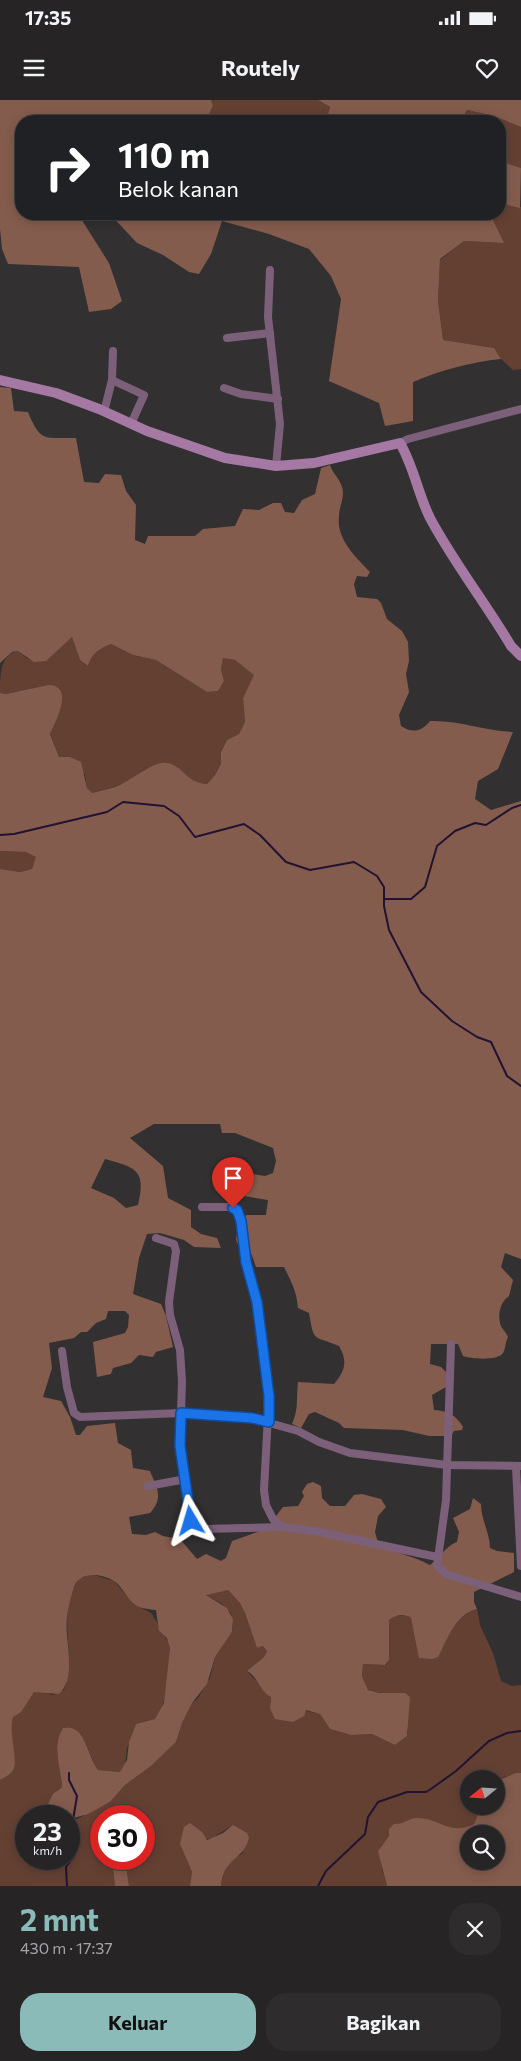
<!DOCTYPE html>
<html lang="id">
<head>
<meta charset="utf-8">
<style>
	:root { --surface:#262425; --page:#2e2c2d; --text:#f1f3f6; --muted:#a4a4a7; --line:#424142; --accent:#8bbbb9 }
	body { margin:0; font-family:Commissioner,sans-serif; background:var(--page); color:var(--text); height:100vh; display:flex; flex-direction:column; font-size:19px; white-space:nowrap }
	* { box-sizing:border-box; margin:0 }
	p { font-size:16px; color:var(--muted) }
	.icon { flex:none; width:28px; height:28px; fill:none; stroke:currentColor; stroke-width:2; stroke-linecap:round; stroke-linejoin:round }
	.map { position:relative; height:1786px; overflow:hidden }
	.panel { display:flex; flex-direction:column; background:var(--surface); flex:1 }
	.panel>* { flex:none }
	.guide { position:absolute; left:15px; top:15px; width:491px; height:105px; border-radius:20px; box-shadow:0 2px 12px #0003,0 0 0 1px var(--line); background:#202124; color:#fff; overflow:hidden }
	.needle { width:32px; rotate:252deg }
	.fabs { position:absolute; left:460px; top:1670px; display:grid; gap:10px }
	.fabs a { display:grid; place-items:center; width:45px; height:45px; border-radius:50%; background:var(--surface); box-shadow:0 2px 12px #0003,0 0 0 1px var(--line); font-size:25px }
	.speed { position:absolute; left:15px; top:1705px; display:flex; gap:10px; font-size:25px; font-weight:700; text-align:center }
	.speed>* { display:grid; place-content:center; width:65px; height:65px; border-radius:50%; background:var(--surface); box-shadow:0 2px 12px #0003,0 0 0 1px var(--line); line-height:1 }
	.speed small { font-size:12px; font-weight:400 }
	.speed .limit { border:8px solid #d22; background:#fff; color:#111 }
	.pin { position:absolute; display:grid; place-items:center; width:42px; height:42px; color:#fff; margin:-51px -21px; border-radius:50% 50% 50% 0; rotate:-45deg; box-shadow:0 0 5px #0007 }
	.pin .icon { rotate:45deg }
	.me { position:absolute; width:55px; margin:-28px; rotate:353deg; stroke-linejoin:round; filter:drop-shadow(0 0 4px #0008) }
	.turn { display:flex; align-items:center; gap:18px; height:105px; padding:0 20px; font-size:22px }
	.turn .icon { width:65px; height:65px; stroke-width:2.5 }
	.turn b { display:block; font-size:35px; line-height:42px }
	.round { display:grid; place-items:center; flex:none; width:52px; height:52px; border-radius:20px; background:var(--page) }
	.head { display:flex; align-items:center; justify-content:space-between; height:85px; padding:0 20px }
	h1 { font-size:30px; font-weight:700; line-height:38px; color:var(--accent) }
	.action { display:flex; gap:10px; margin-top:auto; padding:10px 20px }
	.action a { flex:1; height:58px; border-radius:20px; background:var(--accent); color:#111; font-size:20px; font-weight:700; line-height:58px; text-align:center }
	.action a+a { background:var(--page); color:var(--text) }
	.status { display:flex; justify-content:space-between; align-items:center; height:35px; padding:0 25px; background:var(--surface); direction:ltr }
	.status svg { height:14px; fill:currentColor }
	header { display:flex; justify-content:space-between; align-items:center; height:65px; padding:0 20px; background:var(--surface); font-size:22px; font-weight:700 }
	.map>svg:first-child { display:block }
	.green { fill:#644033 }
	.forest { fill:#845c4d; fill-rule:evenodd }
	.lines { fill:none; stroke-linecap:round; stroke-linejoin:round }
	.stream { stroke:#211331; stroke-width:2 }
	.street { stroke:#7c607a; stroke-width:8 }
	.secondary { stroke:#a579a4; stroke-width:10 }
	.route-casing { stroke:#114b97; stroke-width:12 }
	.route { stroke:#1a73e8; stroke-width:9 }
</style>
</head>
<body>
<div class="status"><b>17:35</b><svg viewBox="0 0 49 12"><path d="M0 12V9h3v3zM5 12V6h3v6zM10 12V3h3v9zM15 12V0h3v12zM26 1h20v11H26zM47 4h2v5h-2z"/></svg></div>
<header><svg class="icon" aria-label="menu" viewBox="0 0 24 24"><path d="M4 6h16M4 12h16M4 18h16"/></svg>Routely<svg class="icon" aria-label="heart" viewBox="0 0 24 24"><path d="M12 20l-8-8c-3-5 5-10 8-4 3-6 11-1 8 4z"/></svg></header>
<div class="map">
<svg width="521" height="1786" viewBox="0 0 521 1786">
	<rect width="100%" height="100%" fill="#333031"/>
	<g class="green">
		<path d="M211,0H318L330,7L326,21H206L213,7Z"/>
		<path d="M467,10L494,16L521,27V68L500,61V21H461Z"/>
		<path d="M500,103L521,107V269L513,270L501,259L494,248L443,240L438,201L440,160L464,141L503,143L490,114H500Z"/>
		<path d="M393,114H433L417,120L395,118Z"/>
		<path d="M72,537L80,560L88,566C92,553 99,549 111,544L133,555L156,560L207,592L218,591L224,581L221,569L223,558L235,560L255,575L243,598L245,622L239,634L227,640L221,652V664L215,675L207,684L195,683L177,667L166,663L144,670L136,678L114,687L92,693L87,688L85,675L70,657H59L50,633L55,623L48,585L6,594L0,593C0,576 0,554 18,551L28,559L45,561Z"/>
		<path d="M0,751L26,752L37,757L32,769L20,772L0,769Z"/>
		<path d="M91,1474L114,1481L134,1504L151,1513L159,1525V1531C162,1534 166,1536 167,1540C176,1556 167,1606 155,1619L136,1624L127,1648L125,1667L120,1672L98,1670C87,1655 86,1623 63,1628C51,1647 61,1667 62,1687L57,1690L52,1713L57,1716H26V1759H69V1719H77L110,1702L125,1685L151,1666L176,1642L182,1623L192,1603L198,1598L210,1578L215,1557L232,1532L233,1526L231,1513L222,1504L201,1492L228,1490L240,1503L245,1513L257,1548L263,1546L267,1551L264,1557L247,1571L271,1597L270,1603L320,1614L330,1629L351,1635L372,1634L395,1645L407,1636L408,1630L386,1594L368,1590L362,1576L363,1564L386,1565L389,1560V1520L394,1516L406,1515L411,1518L415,1535L443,1545C451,1530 460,1514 477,1509L480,1525L493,1553L501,1581L512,1586L521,1585V1673L504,1677L496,1681V1679H469V1706H481L474,1724L463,1729L452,1728L411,1719L400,1725L381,1746L382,1769L387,1786H221C223,1770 229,1761 243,1753L233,1725L212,1738L180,1744L192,1772L190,1786H129L125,1759H144V1716H101V1759H112L115,1786H0V1680L12,1672L11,1622L13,1617L34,1592L40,1591L53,1595L64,1590C79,1557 54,1515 79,1479Z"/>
	</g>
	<g class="forest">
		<path d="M0,0H211L213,6L206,21H21V114H78L109,163L122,201L111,209L89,212L79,167L8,164L2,149L0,129Z"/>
		<path d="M318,0H521V27L494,16L467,10L461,21H326L330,7Z"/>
		<path d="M500,61L521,68L520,108L500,103Z"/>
		<path d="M110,114H393L395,118L417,120L433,114H490L504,143L464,141L440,159L438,201L443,240L494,248L501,259C471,262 441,270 413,282V321L385,326L379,303L329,281L341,199L331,176L309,149L269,134L222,121L211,154L199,174L189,172L163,155L137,143Z"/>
		<path d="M0,287L11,288L14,311L28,312C41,344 45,337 76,338L84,382L99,383L105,374L121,375L126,391L136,405L135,440L145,444L148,436H195L203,429L235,426L243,409L259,410L273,403H281L285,412L294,413L302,400L315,394L321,368L330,365C333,375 343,381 343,393C343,401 339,408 339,416C336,439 356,457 370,472L367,477L357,476L354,484L357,497L377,499L381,503L387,519L402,531L408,542L409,561L406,574L409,592L399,615L401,626C413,634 422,631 430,621C459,620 485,631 513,632L498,669L478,681L475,699L491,710L521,701V1159L505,1153L501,1167L513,1180L509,1196C500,1202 497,1216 501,1226C503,1230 506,1232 508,1237C505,1242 506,1248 503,1253C498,1261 471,1259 463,1256L458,1244H431L430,1264L441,1267L446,1272V1287L432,1295L434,1310C448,1311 456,1315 463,1327L462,1330L454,1331L451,1336H429L403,1330L344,1328L339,1323L315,1312L309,1314L301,1328L292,1324C299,1309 296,1298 298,1282L334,1284C345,1271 348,1261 339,1246C314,1235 314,1244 309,1213L298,1208C296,1189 292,1184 284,1167H256L250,1150L239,1147L236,1140L238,1125L235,1121L247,1115H266L268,1100L244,1096L239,1072L265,1076L273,1073L276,1061L273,1048L235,1033H222L220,1024H154L130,1038L163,1066L168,1098L191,1110V1127L201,1134L217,1138L221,1148L194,1147L184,1140L160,1133L147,1134L139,1158L133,1194L161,1204L166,1216L173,1247L156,1252L153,1257L139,1255L131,1263L113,1268L111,1274L97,1277L93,1242L125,1233L128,1227L129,1215L125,1211H108L106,1219L96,1223L87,1232H81L74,1238L49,1243L52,1268L43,1297L61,1301L70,1317L76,1335H80L87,1326L115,1323L118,1343L131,1350L133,1368L150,1371C157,1389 164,1397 150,1413L129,1417L132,1434L146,1435L155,1432L163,1436L180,1439L197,1459L206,1454L221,1461L226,1458L232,1441L266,1429L283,1407L298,1406L304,1396L302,1392L307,1384L313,1382L321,1386L322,1398L330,1406H345L354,1395L362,1394L381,1399L386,1407L378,1416L375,1432L379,1446C396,1453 414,1456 430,1465C439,1458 446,1446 457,1442L459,1432L453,1418L470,1409L473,1398L481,1404C481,1420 490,1433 490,1448L497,1451L514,1453V1472L474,1492V1502L477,1509C455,1515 448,1538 438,1557L432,1559L419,1558L411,1518C404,1513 396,1515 389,1520V1560L385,1565L363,1564L362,1576L368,1590L380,1593H405L410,1597L407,1636L395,1645L372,1634L351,1635L330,1629L320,1614L306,1610L304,1616L293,1622L275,1619L270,1608L271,1597C259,1590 258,1577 247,1571L264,1557L267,1551L263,1546L257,1548L245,1513L240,1503L228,1490L206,1495L227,1508L233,1519L232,1532L215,1557L207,1584L192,1603L182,1623L176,1642L151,1666L125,1685L110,1702L88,1714L70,1719L69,1716C57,1716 53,1715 48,1704L53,1694L62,1687C61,1667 51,1647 63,1628C86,1623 86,1654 98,1670L120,1672L127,1660L129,1642L136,1624L155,1619L164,1603L170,1549L167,1538L159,1531L156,1510C149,1509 143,1509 137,1506C127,1500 123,1487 114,1481C101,1473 80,1471 74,1487C71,1497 68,1507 67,1517C64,1540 78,1577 59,1594L34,1592L21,1612L13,1617C8,1633 19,1660 13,1670C11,1675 4,1677 0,1680V769L20,772L32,769L36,757L26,752L0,751V593L6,594L48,585C75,585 56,621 50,634L59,657H70L81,662L87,688L92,693C100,691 108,689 115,687C132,681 152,661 167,663C186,667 184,682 207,684L215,675L221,664V652L227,640L239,634L245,622L243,598L254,575L235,560L223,558L221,569L224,581L218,591L207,592L156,560L133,555L111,544C99,549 92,553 88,566L80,560L72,537L46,561L34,562L18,551L12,552L0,563ZM105,1059C137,1068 146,1070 138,1105L126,1108L114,1098L91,1088Z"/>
		<path d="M516,1673H521V1786H387L378,1751L389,1736V1729L394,1724C403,1725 408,1718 417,1718C440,1718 449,1736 474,1724L481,1706H496V1681ZM469,1734H496V1761H469Z"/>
		<path d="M190,1723L202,1732L207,1740L223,1733L233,1725L247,1733L249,1738C243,1761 224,1757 221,1786H190L192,1772L180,1744L184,1727Z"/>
		<path d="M112,1759H125L129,1786H115Z"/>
	</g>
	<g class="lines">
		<g class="stream">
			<path d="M0,735L14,734L107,712L123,702L164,706L179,716L195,737L244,724L260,735L286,762L310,770L354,762L377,776L384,787V806L389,830L421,892L452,921L477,937L491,942L507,976L521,986"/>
			<path d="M384,799H411L425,787L437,746L455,731L475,723L486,725L512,708L521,705"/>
			<path d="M67,1786L66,1767L75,1755L71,1732L77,1696L69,1680V1673"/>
			<path d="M318,1786L326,1771L365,1734L368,1717L378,1702L407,1692H426L431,1689L456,1671L489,1641L507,1633L521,1631"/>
		</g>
		<g class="street">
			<path d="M270,170L268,217L280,324L276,366"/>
			<path d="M227,238L270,233"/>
			<path d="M112,280L113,251"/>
			<path d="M224,288L241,294L278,299"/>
			<path d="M104,312L112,280L144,295L131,324"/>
			<path d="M400,343L408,339L521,309"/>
			<path d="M202,1107H233L237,1111L241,1121L246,1162L257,1202L269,1296L264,1390L266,1405L273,1419L282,1427L315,1431L437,1457"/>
			<path d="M156,1138L174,1144L176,1151L169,1202L170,1215L180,1250L182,1281L180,1346L191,1421L197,1428L203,1429L282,1427"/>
			<path d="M451,1244L446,1400L437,1466L446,1474L521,1497"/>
			<path d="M62,1251L67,1287L74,1313L80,1317L181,1313L252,1318L298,1331L319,1342L350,1353L447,1365L521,1366"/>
			<path d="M516,1367L521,1466"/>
			<path d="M148,1386L186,1379"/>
		</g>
		<path class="secondary" d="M0,280L56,293L99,309L147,331L225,358L276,366L314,363L400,343C414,367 418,394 430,418C454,463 485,502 511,546L521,556"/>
	</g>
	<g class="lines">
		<g class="route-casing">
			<path id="route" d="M191,1421L180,1346L181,1313L252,1318L269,1322V1296L257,1202L246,1162L241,1121L237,1110L233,1108"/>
		</g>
		<use href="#route" class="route"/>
	</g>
</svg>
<div class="fabs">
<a><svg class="needle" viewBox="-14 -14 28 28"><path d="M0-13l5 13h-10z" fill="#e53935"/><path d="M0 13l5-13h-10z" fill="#a4a4a7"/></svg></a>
<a><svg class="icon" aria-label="search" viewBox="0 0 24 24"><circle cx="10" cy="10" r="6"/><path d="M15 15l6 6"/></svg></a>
</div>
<div class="speed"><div>23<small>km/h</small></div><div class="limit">30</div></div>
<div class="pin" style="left:233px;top:1108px;background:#d93025"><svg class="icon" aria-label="arrive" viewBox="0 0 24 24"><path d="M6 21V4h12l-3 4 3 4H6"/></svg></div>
<svg class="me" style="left:191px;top:1421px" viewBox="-20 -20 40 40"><path d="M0-17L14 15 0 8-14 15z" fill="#1a73e8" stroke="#fff" stroke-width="4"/></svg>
<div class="guide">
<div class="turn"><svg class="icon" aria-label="right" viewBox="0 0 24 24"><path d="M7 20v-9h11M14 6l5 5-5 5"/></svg><div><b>110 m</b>Belok kanan</div></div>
</div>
</div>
<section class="panel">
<div class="head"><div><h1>2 mnt</h1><p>430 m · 17:37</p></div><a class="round"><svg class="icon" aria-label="close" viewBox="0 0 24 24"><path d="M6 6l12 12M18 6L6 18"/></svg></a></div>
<div class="action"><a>Keluar</a><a>Bagikan</a></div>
</section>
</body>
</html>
